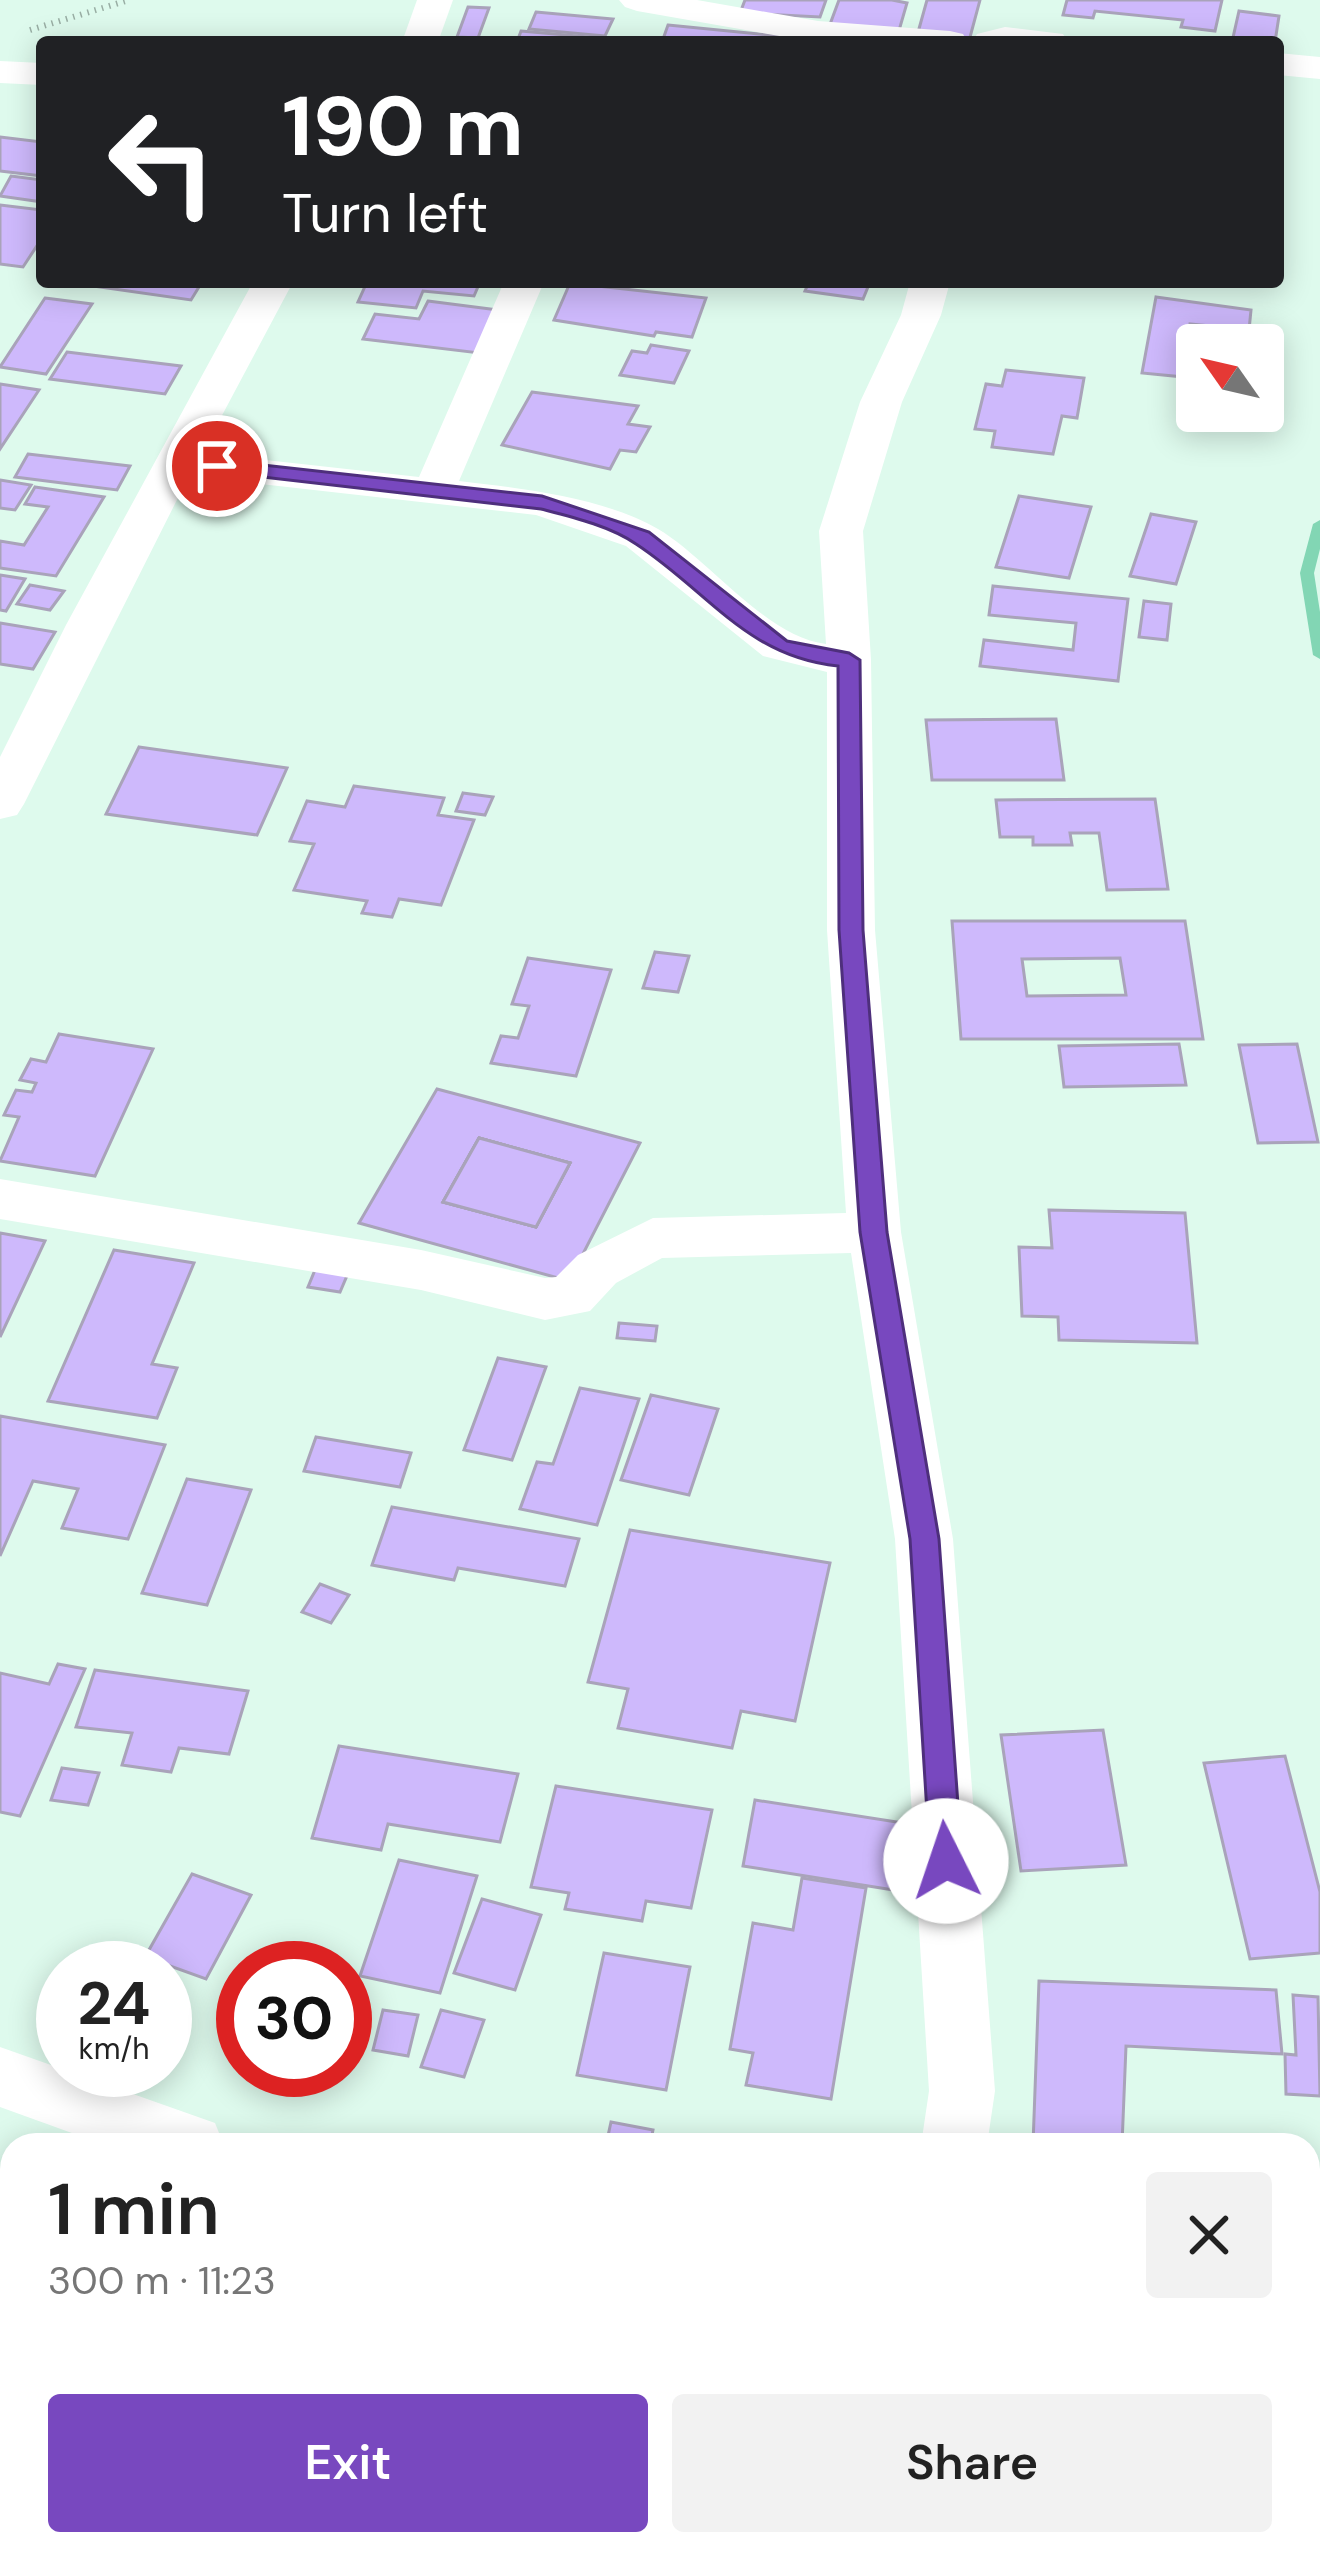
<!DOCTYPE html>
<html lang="en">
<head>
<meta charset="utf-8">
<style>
	:root { --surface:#fff; --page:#f2f2f2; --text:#222; --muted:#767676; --accent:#7848bf }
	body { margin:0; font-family:"DM Sans",sans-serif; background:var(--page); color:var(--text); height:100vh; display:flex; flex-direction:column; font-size:45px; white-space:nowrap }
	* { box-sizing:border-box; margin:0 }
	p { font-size:39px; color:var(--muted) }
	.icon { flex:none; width:66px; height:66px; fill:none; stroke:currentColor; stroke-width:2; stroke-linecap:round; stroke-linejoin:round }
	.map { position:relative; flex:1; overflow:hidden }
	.details { position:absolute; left:0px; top:2133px; width:1320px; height:423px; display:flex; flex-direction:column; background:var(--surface); border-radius:36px 36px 0 0; box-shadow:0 6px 30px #0003 }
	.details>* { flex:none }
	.guide { position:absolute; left:36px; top:36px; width:1248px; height:252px; border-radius:12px; box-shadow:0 6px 30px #0003; background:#202124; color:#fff; overflow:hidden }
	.needle { width:78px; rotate:304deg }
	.fabs { position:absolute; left:1176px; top:324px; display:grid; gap:24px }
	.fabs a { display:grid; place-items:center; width:108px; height:108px; border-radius:12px; background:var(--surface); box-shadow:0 6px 30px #0003; font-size:60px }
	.speed { position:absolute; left:36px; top:1941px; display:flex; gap:24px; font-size:60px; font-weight:700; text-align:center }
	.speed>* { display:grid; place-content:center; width:156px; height:156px; border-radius:50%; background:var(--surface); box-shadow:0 6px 30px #0003; line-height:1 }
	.speed small { font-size:30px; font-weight:400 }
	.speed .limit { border:18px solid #d22; background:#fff; color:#111 }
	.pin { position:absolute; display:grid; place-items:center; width:102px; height:102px; color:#fff; margin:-51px; border:6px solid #fff; border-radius:50%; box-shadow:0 3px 12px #0007 }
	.me { position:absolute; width:132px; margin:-66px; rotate:356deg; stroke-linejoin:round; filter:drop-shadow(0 0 9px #0008) }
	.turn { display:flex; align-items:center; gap:42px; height:252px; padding:0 48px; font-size:54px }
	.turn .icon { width:156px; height:156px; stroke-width:2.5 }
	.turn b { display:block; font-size:84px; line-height:102px }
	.round { display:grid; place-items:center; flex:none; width:126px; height:126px; border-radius:12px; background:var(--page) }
	.summary { display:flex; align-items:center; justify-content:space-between; height:204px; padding:0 48px }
	h1 { font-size:72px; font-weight:600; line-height:90px }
	.primary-button { display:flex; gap:24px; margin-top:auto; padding:24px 48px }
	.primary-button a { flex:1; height:138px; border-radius:12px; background:var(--accent); color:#fff; font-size:48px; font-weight:600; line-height:138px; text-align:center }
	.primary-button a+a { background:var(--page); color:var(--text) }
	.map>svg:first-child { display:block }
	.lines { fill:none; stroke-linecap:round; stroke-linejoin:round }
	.stream { fill:#82d6b4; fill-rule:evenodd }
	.building { fill:#ceb9fc; stroke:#a9a3ba; stroke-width:3; fill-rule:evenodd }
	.path { stroke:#99aea4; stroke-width:6; stroke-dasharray:1.5 6; stroke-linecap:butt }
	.street { fill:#fff; fill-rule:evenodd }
	.route { fill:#7848bf; stroke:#4e2f7c; stroke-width:3 }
</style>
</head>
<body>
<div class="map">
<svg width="1320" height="2554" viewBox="0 0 1320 2554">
	<rect width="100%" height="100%" fill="#defaed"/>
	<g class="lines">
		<path class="stream" d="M1320,520V549L1314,573L1320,612V659L1313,655L1300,573L1313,524Z"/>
	</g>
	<g class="building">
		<path d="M745,0H826L820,17L740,13Z"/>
		<path d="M839,0H892L907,3L898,34L829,27Z"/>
		<path d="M927,0H980L969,41L917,36Z"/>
		<path d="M1067,0H1222L1215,31L1181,27L1183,20L1095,11L1093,18L1063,15Z"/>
		<path d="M468,7L489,8L478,38L457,37Z"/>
		<path d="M1239,11L1279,16L1275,42H1232Z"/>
		<path d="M536,12L613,19L605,36L529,29Z"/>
		<path d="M668,25L801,38L800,42H662Z"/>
		<path d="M521,31L611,39L517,42Z"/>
		<path d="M0,137L42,142V176L0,171Z"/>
		<path d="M11,176L42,180V202L0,196Z"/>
		<path d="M0,205L42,210V238L23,267L0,264Z"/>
		<path d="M65,282H202L191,300Z"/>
		<path d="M367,282H480L474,296L423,291L416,308L358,302Z"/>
		<path d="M809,282H870L863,299L805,291Z"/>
		<path d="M570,283L706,298L692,337L656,332L654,336L554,320Z"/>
		<path d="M1156,297L1251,310L1249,330L1190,324L1184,377L1142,373Z"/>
		<path d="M45,298L92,304L46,374L0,367Z"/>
		<path d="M428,301L498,310L479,353L363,339L375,314L419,319Z"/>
		<path d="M651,345L689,351L674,383L620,375L632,351L647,353Z"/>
		<path d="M67,352L181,366L165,394L50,379Z"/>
		<path d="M1006,370L1084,378L1077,418L1062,416L1053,454L992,447L995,431L975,429L986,384L1002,386Z"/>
		<path d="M0,384L39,390L0,449Z"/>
		<path d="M532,392L638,406L628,424L650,427L636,452L620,450L610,469L502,445Z"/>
		<path d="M28,454L130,466L117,490L15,477Z"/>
		<path d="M0,480L31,485L15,510L0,508Z"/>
		<path d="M35,487L104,497L56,576L0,568V541L24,545L48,507L25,504Z"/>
		<path d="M1019,496L1091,507L1069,578L996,567Z"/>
		<path d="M1151,514L1196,522L1176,584L1130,576Z"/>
		<path d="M0,575L25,579L6,611L0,610Z"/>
		<path d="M30,585L64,591L50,610L17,604Z"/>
		<path d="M993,586L1128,599L1118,681L980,666L984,640L1073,650L1076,623L989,615Z"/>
		<path d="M1144,601L1171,604L1167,640L1139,637Z"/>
		<path d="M0,623L55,632L33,669L0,664Z"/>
		<path d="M1056,719L1064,780H932L926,720Z"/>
		<path d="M139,747L287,768L257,835L106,814Z"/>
		<path d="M354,786L444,798L438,815L474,820L441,905L399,899L392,917L362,913L367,901L294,890L314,844L290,841L307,801L345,807Z"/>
		<path d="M463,793L493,797L485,815L456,811Z"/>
		<path d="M1155,799L1168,889L1107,890L1099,833H1070L1072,845H1033V837H1000L996,800Z"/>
		<path d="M952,921H1185L1203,1039H961ZM1120,958L1126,995L1027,996L1022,959Z"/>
		<path d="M655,952L689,956L678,992L643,988Z"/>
		<path d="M528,958L611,970L576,1076L491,1063L501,1036L518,1038L529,1006L512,1004Z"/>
		<path d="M59,1034L153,1049L95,1176L0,1161L19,1117L4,1115L16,1090L32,1092L36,1083L20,1080L31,1059L46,1062Z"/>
		<path d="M1179,1044L1186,1085L1064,1087L1059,1046Z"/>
		<path d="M1297,1044L1318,1142L1258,1143L1239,1045Z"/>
		<path d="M437,1089L640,1143L569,1281L359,1223ZM479,1138L570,1163L536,1227L443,1202Z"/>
		<path d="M479,1138L570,1163L536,1227L443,1202Z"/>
		<path d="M479,1138L570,1163L536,1227L443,1202Z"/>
		<path d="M479,1138L570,1163L536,1227L443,1202Z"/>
		<path d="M1049,1210L1185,1213L1197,1343L1059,1340L1058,1317L1022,1316L1019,1247L1052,1248Z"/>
		<path d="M0,1233L45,1241L0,1337Z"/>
		<path d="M114,1250L194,1263L152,1364L177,1368L157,1418L48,1401Z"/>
		<path d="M317,1265L349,1271L340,1292L308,1287Z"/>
		<path d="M619,1323L657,1326L655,1341L617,1338Z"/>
		<path d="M498,1358L546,1367L512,1460L464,1450Z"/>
		<path d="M580,1388L639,1399L597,1525L520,1509L537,1462L553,1464Z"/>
		<path d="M651,1395L718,1409L689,1495L621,1480Z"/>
		<path d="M0,1416L165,1445L128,1539L62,1528L78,1489L33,1481L0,1556Z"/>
		<path d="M316,1437L411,1453L400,1487L304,1471Z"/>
		<path d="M187,1479L251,1490L207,1605L142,1593Z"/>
		<path d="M392,1507L579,1539L565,1586L458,1568L454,1580L372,1565Z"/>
		<path d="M630,1530L830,1563L795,1721L741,1711L732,1748L618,1728L628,1689L588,1682Z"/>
		<path d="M320,1584L349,1595L331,1623L302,1612Z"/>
		<path d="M58,1664L85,1669L20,1816L0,1812V1673L49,1684Z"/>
		<path d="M95,1670L248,1691L229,1754L179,1748L171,1772L122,1765L132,1733L76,1727Z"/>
		<path d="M1103,1730L1126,1865L1021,1871L1001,1735Z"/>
		<path d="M339,1746L518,1774L500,1842L388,1824L381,1850L312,1838Z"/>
		<path d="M1285,1756L1320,1892V1953L1250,1959L1204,1763Z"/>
		<path d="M62,1768L99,1773L88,1805L51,1800Z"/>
		<path d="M556,1786L712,1810L691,1908L646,1901L642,1921L565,1909L569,1893L531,1887Z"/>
		<path d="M755,1800L916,1825L906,1892L743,1866Z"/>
		<path d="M399,1860L477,1876L440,1993L360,1976Z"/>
		<path d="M192,1874L251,1895L206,1979L145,1957Z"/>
		<path d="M802,1878L866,1888L831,2099L746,2085L753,2053L730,2049L753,1923L793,1930Z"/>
		<path d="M482,1899L541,1915L515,1990L454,1973Z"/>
		<path d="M604,1953L690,1967L666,2090L577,2075Z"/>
		<path d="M1039,1981L1276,1990L1282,2054L1126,2046L1122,2145H1033Z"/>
		<path d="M1293,1995L1318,1997L1320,2096L1286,2094L1285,2054L1296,2055Z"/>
		<path d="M383,2010L418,2015L408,2056L373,2050Z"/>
		<path d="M441,2010L484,2020L464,2077L421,2067Z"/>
		<path d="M611,2122L653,2130L650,2145H606Z"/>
	</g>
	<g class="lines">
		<path class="path" d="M30,30L129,0"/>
		<g class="street">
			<path d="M417,0H453L438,42H402Z"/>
			<path d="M619,0H697L818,21L950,31L963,34L968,42H814L637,11L625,7Z"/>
			<path d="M1005,27L1063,34L1068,42H972L977,34Z"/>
			<path d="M1278,53L1320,57V79L1278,75Z"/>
			<path d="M0,61L42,63V85L0,83Z"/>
			<path d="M253,282H293L202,453L419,477L504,282H544L459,481C519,488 606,498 658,529C709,559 767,638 826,644L819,531L860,402L901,315L910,282H950L941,315L902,402L863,531L871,660L875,930L901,1232L953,1539L995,2091L987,2145H921L929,2091L895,1539L851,1253L662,1258L616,1283L590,1311L545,1320L421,1290L0,1219V1179L421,1250L545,1278L556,1277L578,1255L653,1218L846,1213L827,930V672L763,656L626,546L536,515L189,476L24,804L17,815L0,819V757L66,625Z"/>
			<path d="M0,2047L215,2123L224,2145H105L0,2107Z"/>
		</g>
	</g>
	<path class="route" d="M217,460L542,496L649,532L787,641L849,653L860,660L863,930L887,1232L939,1539L962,1861L957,1870L946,1874L935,1870L930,1861L910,1539L860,1232L839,930L838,666C747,657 708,591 636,544C610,526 572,517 541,509L210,471L207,466Z"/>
</svg>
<div class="fabs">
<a><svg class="needle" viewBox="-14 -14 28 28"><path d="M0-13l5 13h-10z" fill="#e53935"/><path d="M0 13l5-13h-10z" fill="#767676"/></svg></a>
</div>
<div class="speed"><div>24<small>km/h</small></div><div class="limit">30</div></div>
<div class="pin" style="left:217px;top:466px;background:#d93025"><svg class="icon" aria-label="arrive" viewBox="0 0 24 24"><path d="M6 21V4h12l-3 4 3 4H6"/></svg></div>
<svg class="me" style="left:946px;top:1861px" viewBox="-20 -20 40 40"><circle r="19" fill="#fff"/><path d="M0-13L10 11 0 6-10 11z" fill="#7848bf"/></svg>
<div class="guide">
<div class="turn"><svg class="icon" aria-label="left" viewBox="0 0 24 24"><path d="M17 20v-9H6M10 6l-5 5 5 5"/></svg><div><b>190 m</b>Turn left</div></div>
</div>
<section class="details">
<div class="summary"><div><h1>1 min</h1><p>300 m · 11:23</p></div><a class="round"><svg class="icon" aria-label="close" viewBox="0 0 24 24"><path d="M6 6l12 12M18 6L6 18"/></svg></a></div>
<div class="primary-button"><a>Exit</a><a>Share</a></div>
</section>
</div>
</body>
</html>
